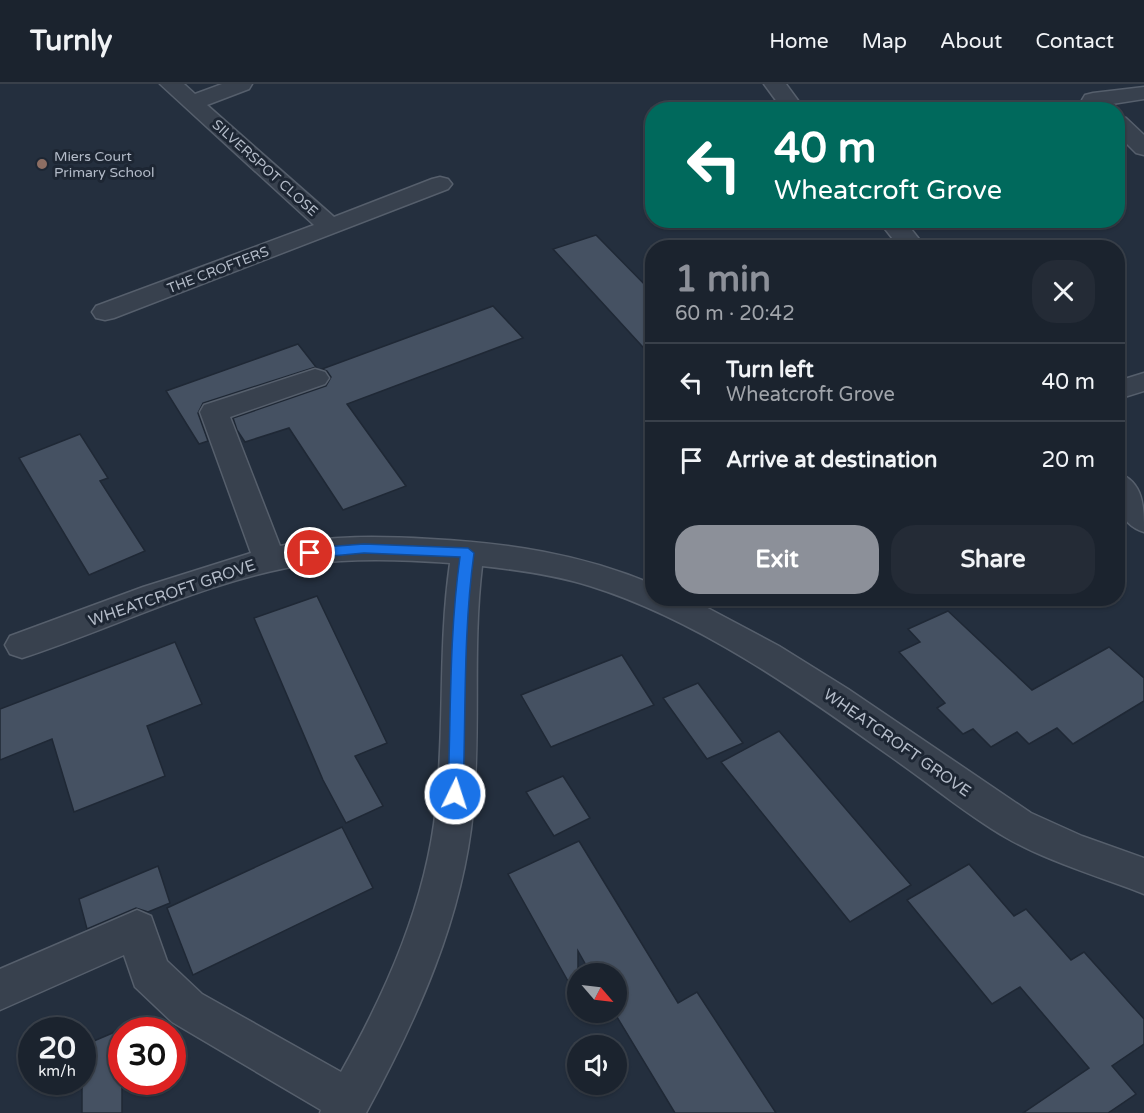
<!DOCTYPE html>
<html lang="en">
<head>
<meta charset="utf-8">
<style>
	:root { --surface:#1b232e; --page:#242b36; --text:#f1f3f6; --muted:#a0a4aa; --line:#39404a; --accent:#8c9099 }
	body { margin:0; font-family:"Varela Round",sans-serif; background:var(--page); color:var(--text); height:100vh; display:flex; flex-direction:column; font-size:22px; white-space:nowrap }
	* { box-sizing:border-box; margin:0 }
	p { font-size:20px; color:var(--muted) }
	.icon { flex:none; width:33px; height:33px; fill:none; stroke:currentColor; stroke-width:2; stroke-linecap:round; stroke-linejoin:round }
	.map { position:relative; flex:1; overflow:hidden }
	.sheet { position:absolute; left:645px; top:156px; width:480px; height:366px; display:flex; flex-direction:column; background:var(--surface); border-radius:24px; box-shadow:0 2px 4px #0004,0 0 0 2px var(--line) }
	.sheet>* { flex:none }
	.banner { position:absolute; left:645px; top:18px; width:480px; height:126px; border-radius:24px; box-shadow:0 2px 4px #0004,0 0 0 2px var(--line); background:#00695c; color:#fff; overflow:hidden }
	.needle { width:39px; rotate:118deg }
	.fabs { position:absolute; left:567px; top:879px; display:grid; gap:12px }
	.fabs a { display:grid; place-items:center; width:60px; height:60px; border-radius:50%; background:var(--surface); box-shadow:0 2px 4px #0004,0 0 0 2px var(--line); font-size:30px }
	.speed { position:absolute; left:18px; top:933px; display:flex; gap:12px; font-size:30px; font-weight:700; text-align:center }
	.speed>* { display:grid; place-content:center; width:78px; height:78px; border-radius:50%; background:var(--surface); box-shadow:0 2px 4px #0004,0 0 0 2px var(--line); line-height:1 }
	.speed small { font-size:15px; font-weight:400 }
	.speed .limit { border:9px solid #d22; background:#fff; color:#111 }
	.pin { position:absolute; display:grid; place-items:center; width:51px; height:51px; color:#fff; margin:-26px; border:3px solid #fff; border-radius:50%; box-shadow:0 2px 6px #0007 }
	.me { position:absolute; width:66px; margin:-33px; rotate:4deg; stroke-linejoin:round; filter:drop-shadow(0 0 4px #0008) }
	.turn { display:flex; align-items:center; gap:21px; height:126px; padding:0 30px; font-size:27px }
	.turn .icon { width:78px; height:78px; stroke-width:2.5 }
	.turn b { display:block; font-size:42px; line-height:51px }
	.round { display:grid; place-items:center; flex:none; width:63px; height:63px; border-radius:24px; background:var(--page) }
	.headline { display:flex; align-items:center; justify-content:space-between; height:102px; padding:0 30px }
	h1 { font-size:36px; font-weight:800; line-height:45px; color:var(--accent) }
	.button { display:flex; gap:12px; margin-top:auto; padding:12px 30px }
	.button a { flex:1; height:69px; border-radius:24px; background:var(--accent); color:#fff; font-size:24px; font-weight:800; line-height:69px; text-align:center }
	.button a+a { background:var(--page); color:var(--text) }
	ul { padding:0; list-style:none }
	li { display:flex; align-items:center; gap:18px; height:78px; padding:0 30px; border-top:2px solid var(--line) }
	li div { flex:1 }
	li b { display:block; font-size:22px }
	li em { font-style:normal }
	header { display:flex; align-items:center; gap:36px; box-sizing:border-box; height:84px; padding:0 30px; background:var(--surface); border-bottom:2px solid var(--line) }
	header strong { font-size:28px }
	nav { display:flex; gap:33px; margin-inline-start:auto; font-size:21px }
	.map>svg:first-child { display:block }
	.building { fill:#455162; stroke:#1f2835; stroke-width:1.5 }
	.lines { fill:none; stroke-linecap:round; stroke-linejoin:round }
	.minor-casing { stroke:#565f6c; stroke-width:3 }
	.minor { fill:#38414e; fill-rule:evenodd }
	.route { fill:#1a73e8; stroke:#114b97; stroke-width:1.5 }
	.education-dot { fill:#8d6e63; stroke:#1d2633; stroke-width:2 }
	.labels { text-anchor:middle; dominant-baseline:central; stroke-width:6; stroke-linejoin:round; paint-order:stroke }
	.far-poi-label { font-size:14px; fill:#b4bcc9; stroke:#1d2633; text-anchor:start }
	.far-street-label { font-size:14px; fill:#b4bcc9; stroke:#1d2633 }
	.street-label { font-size:16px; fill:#b4bcc9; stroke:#1d2633 }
</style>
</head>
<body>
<header>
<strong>Turnly</strong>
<nav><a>Home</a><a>Map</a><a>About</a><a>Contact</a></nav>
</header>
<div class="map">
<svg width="1144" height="1029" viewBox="0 0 1144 1029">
	<rect width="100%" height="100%" fill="#242f3e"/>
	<g class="building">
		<path d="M596,151L652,208V273L553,165Z"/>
		<path d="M493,222L523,254L347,320L406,402L343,426L289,344L245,358L237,346L233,334L326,302L331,293L327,287L322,285Z"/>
		<path d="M298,260L316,283L203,319L198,329L208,357L199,360L166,307Z"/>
		<path d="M80,350L108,394L100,397L145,467L89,491L19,374Z"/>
		<path d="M317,512L387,659L355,672L383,722L346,739L323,696L254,534Z"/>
		<path d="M948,527L1032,606L1109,563L1144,594V617L1073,660L1057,644L1029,660L1017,648L991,663L973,645L963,650L937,624L945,619L899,568L920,558L908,545Z"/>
		<path d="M175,558L202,620L147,642L165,692L74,728L52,655L0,676V625Z"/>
		<path d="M622,571L654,621L551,663L521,611Z"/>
		<path d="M698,599L743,659L707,675L663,614Z"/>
		<path d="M779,647L911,801L850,838L721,678Z"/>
		<path d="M563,692L590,734L554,752L526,708Z"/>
		<path d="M342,743L373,804L193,891L167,824Z"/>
		<path d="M579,757L678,919L697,908L776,1029H675L614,928H616V890H591L578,867V915L508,790Z"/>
		<path d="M969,780L1014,832L1026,825L1071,876L1084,868L1144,935V960L1112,982L1136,1010L1108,1029H1023L1089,984L1020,903L992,920L907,816Z"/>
		<path d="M158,782L170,819L148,828L136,824L87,845L79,815Z"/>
		<path d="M122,945V1029H82V962Z"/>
	</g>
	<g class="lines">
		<g class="minor-casing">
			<g id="minor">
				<path d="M160,0H184L195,10L222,0H252L249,5L207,21L334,133L432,95L440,93L448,95L452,100L448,105L114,234L105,236L96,234L92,228L96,222L314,141Z"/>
				<path d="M764,0H786L805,26H783Z"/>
				<path d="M1144,3V15L1093,23L1085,21L1082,16L1085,11L1093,9Z"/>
				<path d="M1118,32L1126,34L1144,51V71L1136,69L1118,51Z"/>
				<path d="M878,136H904L926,164H900Z"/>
				<path d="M315,285L325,288L329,294L325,300L230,333L280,462C330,451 380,452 430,455C507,459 581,470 652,500V514H688L702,521L779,562L848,605L1031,729L1082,752L1144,774V810C1098,792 1048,778 1005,753C969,732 935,704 901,680C805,612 702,537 590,502C555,491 518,486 482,482C472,565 481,645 473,727C463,834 417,935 366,1029H320L321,1026L172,938L135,903L124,871L0,926V885L137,826L151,832L167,877L202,910L341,988C387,906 426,818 436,724C445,642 438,562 450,479C403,476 355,474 309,480C209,495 117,543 22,574L10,570L5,561L10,552L143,503L251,469L200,328L204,321Z"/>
				<path d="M1144,289V307L1118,315V297Z"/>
				<path d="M1118,389C1144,398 1144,424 1144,448C1117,440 1115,413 1118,389Z"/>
			</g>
		</g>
		<use href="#minor" class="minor"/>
	</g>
	<path class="route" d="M364,460L468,464L474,469C463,549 466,629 463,710L461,714L455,716L450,714L448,710C451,631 449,552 460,473L364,469L310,474L303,469L310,464Z"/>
	<circle class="education-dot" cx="42" cy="80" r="6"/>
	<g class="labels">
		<g class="far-poi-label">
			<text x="54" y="72">Miers Court<tspan x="54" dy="16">Primary School</tspan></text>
		</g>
		<g class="far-street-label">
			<text transform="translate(265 84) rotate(42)">SILVERSPOT CLOSE</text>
			<text transform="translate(218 186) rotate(-21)">THE CROFTERS</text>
		</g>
		<g class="street-label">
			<text transform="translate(172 509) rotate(-19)">WHEATCROFT GROVE</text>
			<text transform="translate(897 659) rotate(35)">WHEATCROFT GROVE</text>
		</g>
	</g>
</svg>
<div class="fabs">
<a><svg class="needle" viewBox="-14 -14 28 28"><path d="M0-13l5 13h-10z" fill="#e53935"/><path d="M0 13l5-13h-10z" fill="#a0a4aa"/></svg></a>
<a><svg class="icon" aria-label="sound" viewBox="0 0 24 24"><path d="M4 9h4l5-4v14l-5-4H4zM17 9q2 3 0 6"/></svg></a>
</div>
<div class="speed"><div>20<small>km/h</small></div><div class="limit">30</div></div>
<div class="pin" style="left:310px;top:469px;background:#d93025"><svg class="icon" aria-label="arrive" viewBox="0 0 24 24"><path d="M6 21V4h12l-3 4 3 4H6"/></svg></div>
<svg class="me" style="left:455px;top:710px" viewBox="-20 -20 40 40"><circle r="17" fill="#1a73e8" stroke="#fff" stroke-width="3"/><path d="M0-11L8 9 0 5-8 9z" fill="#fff"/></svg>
<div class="banner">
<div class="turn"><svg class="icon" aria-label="left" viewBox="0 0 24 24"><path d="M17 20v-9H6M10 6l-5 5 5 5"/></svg><div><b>40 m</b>Wheatcroft Grove</div></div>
</div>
<section class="sheet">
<div class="headline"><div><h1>1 min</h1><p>60 m · 20:42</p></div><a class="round"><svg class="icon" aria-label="close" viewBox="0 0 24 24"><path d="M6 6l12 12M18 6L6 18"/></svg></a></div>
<ul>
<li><svg class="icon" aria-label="left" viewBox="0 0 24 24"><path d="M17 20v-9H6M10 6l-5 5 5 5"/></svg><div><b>Turn left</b><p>Wheatcroft Grove</p></div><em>40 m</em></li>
<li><svg class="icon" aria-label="arrive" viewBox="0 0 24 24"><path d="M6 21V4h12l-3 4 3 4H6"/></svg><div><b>Arrive at destination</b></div><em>20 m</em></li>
</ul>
<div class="button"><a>Exit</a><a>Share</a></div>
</section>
</div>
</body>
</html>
